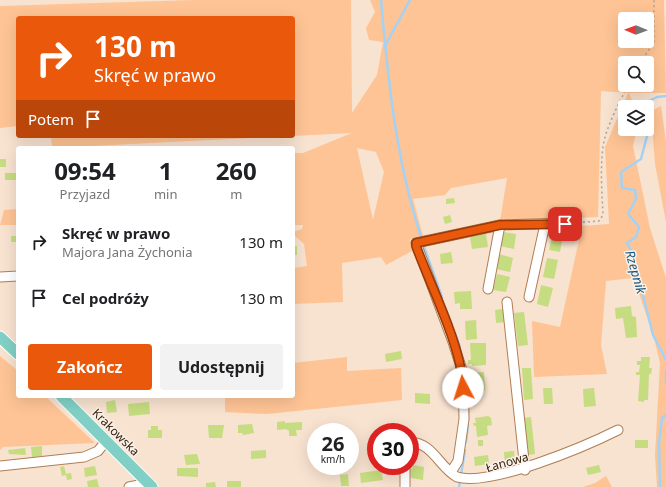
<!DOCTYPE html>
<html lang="pl">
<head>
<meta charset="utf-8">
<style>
	:root { --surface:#fff; --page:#f2f2f2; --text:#202124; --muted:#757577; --accent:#ea580c }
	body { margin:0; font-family:"Noto Sans",sans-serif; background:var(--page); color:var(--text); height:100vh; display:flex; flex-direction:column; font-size:15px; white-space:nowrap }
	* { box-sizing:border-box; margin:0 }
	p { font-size:13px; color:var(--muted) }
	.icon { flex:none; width:22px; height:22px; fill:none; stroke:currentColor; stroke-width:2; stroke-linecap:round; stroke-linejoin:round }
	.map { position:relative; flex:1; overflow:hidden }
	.details { position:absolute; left:16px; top:146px; width:279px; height:252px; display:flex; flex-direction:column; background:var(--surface); border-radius:4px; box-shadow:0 4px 16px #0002 }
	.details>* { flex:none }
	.hud { position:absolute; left:16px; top:16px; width:279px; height:122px; border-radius:4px; box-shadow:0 4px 16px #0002; background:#ea580c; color:#fff; overflow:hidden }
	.needle { width:26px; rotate:271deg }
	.fabs { position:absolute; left:618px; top:12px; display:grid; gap:8px }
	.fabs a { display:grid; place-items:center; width:36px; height:36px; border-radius:4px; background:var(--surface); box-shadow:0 4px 16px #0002; font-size:20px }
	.speed { position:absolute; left:307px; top:423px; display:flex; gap:8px; font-size:20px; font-weight:700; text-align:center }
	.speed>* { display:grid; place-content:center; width:52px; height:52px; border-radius:50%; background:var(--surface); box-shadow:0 4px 16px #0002; line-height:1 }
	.speed small { font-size:10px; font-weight:400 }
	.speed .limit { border:6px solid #d22; background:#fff; color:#111 }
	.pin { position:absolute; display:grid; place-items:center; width:34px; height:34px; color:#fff; margin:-17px; border-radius:8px; box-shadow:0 2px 6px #0006 }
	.me { position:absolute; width:44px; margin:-22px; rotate:355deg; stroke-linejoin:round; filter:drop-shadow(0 0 3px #0008) }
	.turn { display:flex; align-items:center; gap:14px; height:84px; padding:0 12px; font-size:18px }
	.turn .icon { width:52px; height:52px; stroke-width:2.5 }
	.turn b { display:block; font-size:28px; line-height:34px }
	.then { display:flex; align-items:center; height:38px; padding:0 12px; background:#0003; gap:8px; font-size:15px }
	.eta { display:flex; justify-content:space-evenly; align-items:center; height:68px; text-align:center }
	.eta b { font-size:24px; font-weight:700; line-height:28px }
	.button { display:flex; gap:8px; margin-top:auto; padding:8px 12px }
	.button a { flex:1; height:46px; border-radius:4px; background:var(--accent); color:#fff; font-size:16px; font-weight:700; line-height:46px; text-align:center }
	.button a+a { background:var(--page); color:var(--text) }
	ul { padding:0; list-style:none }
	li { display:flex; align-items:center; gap:12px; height:56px; padding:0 12px }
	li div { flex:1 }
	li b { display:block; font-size:15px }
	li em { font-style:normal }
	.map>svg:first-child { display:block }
	.green { fill:#fec495; fill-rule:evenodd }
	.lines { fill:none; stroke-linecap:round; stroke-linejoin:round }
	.stream { stroke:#a2d3f7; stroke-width:2.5 }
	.building { fill:#c5dc80 }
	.minor-casing { stroke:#b07e55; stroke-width:11 }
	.major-casing { stroke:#fff; stroke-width:13 }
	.path { stroke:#b5a08e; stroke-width:1.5; stroke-dasharray:2 3; stroke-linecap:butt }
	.minor { stroke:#fff; stroke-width:9 }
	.major { stroke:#82d0c5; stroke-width:11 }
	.route-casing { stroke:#983908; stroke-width:10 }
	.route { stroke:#ea580c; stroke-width:7 }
	.labels { text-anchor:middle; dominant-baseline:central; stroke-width:3; stroke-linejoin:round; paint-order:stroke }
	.street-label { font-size:12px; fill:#372311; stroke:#fcf1e8 }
	.water-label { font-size:13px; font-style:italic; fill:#17587f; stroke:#fcf1e8 }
</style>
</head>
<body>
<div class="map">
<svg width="666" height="487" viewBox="0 0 666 487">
	<rect width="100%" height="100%" fill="#f8e2d0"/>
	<g class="green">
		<path d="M194,0H351L352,113L377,75L383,42L369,40L366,28L375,12L370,0H664L666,93H629L635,107H625V129H637L633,146L650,228L666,278V487H657L655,455L660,363L654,338L634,278L606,281L601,345L607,374L534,377L532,321L560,327L582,226L609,224L605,147L628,93L601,91L598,217L500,221L507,178L451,188L445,195L413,199L423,236L410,239L412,251L386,265L381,257L342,263L343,302L293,304V268L307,266L304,244L293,234V232L302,229L303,225H293V153H303L352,133L293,136V18H18V126L0,128V6ZM625,19H647V41H625ZM625,63H647V85H625ZM357,148L376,152L384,172L373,220Z"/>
		<path d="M661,106L666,142V222L655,164L651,111Z"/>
		<path d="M51,136H288L52,148Z"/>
		<path d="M18,209V225H0L4,210Z"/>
		<path d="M0,356L18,371V396H45L95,443L3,447L0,450Z"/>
		<path d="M347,357V371L401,368L402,400L267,414L225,412V396H293V363Z"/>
		<path d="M606,476L612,487H583L595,483Z"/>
	</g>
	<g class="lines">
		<g class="stream">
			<path d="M381,0C388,80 396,160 421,237"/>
			<path d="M385,46L410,0"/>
			<path d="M643,107V104L657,97L666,96"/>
			<path d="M647,117V136L641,159L621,172L622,188L635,190L636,199L628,214L639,227L636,237L627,243L632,252L653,335L666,360"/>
			<path d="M423,244L442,297"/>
			<path d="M445,307L452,325"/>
			<path d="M455,333L460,347"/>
			<path d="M666,371V383"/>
			<path d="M468,420L469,393"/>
			<path d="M466,442L468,425"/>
			<path d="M461,475L465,450"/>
			<path d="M459,487L460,482"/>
			<path d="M660,487L659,442L662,418L666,415"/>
		</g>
	</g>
	<g class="building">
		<rect x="0" y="159" width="6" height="8"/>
		<rect x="5" y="173" width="11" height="7"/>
		<path d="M454,198L455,203L446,204V199Z"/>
		<path d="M450,215L452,222L445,224L443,217Z"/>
		<path d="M503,232L516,234L514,249L500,246Z"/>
		<path d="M553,232L563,234L560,252L549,250Z"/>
		<path d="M480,234H486L488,247L472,249L470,237Z"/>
		<path d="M11,236H18V252H16V242H11Z"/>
		<rect x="293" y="246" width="4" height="9"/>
		<path d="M451,252L453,263L441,264L440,254Z"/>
		<path d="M499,254L513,258L510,272L496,269Z"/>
		<path d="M547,258L558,260L554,279L543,277Z"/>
		<path d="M497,274L510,277L506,292L493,290Z"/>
		<path d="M541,285L553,288L548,307L537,304Z"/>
		<path d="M471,291L472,309H460V303L455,304L454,292Z"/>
		<path d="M631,306L632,316L636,317L637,337L626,338L623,318L616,319L615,308Z"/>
		<path d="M503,309L505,322L496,323L495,310Z"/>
		<path d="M524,312L528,345L518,346L514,313Z"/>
		<path d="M476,320L477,339L466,340L465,321Z"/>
		<path d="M470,343H486V365L472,366V364H468V360H471Z"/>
		<path d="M401,351L402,359L386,362L385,354Z"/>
		<path d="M641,357H650L649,368H652L651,374H649L648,400H644V402L638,401L640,375H636V372H639L640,365H637V361H641Z"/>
		<path d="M522,368H531L533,399L524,400Z"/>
		<path d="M484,372L485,391H473L472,373Z"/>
		<path d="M543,388H552L553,404H544Z"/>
		<path d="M594,388L596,406L584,407L583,389Z"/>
		<path d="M415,393L430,394V404L415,403Z"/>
		<path d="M115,400L117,412L107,413L106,402Z"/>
		<path d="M149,402L150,414L129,416L128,404Z"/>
		<path d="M488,416L491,418L492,425L487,426L488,435L477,437L476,426H474L473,423H476L475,418Z"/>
		<path d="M531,417L535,454L527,455L523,418Z"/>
		<path d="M285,421V423L302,422V430H296L297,436H289V431L286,429L277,430V422Z"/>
		<path d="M252,424L254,433L243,435L242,433H238V425Z"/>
		<path d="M208,425H224L222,438H209Z"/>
		<path d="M151,426H158V430H162V438H148V430H151Z"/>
		<rect x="478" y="440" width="5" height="6"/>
		<rect x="635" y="440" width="13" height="8"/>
		<path d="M42,446V456L32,457L31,447Z"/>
		<path d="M25,448L26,455L9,454L8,450Z"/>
		<path d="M316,448V455H309L308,449Z"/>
		<path d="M266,450V458L251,459V451Z"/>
		<path d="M514,451L515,462L505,463L504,452Z"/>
		<path d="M197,454L200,464L186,465L184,455Z"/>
		<path d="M488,455L489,464L475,466L474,457Z"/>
		<path d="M413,465L424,467L423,480L411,478L410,469H412Z"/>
		<path d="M599,465L601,472L588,475L586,468Z"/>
		<path d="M64,466L66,474L71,473L72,479L67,480L66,475L62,476L60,467Z"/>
		<path d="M95,466L97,475L85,477L84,468Z"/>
		<path d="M177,468H198V477L177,476Z"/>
		<path d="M381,470L383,480L361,483L360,473Z"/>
		<path d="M348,474L349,486H341L340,475Z"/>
		<path d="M97,479L99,487H88L87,481Z"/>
		<rect x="227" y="481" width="14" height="6"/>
		<path d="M215,482L216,487H206V483Z"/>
	</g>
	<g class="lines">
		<g class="minor-casing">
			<g id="minor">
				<path d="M0,277L18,276"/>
				<path d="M488,289L500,225"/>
				<path d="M529,297L545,224"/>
				<path d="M507,302L525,470"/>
				<path d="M410,442C433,443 439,467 457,477C490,487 586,446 618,430"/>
				<path d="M0,466L84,457L98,451L106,441"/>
				<path d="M405,466V487"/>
				<path d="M451,472L458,461L464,419L463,373L453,342L416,243L500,225L565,223"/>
				<path d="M129,487L149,483"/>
			</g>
		</g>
		<g class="major-casing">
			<g id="major">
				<path d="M0,337L18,354"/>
				<path d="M61,396L152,487"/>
			</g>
		</g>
		<g class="path">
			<path d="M640,63L654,42V0"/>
			<path d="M573,223L599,221L603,215C602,193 600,170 603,147C606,126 619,104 628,85"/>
		</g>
		<use href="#minor" class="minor"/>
		<use href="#major" class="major"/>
	</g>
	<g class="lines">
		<g class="route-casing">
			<path id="route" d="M463,388C462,347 431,287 416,246V243L500,225L565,224"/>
		</g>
		<use href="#route" class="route"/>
	</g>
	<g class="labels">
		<g class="street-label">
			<text transform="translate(116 432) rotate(45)">Krakowska</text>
			<text transform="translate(507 462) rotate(-16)">Łanowa</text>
		</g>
		<g class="water-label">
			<text transform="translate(636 272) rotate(74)">Rzepnik</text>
		</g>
	</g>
</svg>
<div class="fabs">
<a><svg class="needle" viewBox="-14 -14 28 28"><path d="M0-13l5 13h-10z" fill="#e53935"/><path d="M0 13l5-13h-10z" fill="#757577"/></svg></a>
<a><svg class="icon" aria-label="search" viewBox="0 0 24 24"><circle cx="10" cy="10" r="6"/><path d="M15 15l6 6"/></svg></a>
<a><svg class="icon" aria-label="layers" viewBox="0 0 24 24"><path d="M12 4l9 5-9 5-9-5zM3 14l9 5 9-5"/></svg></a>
</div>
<div class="speed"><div>26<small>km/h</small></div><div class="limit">30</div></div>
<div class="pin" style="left:565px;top:224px;background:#d93025"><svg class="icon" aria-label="arrive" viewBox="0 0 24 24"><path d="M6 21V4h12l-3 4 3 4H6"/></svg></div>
<svg class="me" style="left:463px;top:388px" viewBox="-20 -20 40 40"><circle r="19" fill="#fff"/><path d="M0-13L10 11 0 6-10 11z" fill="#ea580c"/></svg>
<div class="hud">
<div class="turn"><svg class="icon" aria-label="right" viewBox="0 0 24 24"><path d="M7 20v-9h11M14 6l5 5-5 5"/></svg><div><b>130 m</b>Skręć w prawo</div></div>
<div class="then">Potem<svg class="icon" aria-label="arrive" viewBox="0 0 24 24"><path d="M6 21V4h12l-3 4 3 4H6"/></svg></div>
</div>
<section class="details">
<div class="eta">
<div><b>09:54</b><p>Przyjazd</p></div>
<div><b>1</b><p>min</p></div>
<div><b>260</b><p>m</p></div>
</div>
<ul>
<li><svg class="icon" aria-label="right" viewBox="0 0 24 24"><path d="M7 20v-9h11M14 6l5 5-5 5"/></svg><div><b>Skręć w prawo</b><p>Majora Jana Żychonia</p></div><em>130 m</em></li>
<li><svg class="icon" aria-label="arrive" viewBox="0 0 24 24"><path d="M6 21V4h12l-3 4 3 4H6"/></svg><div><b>Cel podróży</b></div><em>130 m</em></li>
</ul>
<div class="button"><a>Zakończ</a><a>Udostępnij</a></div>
</section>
</div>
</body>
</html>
